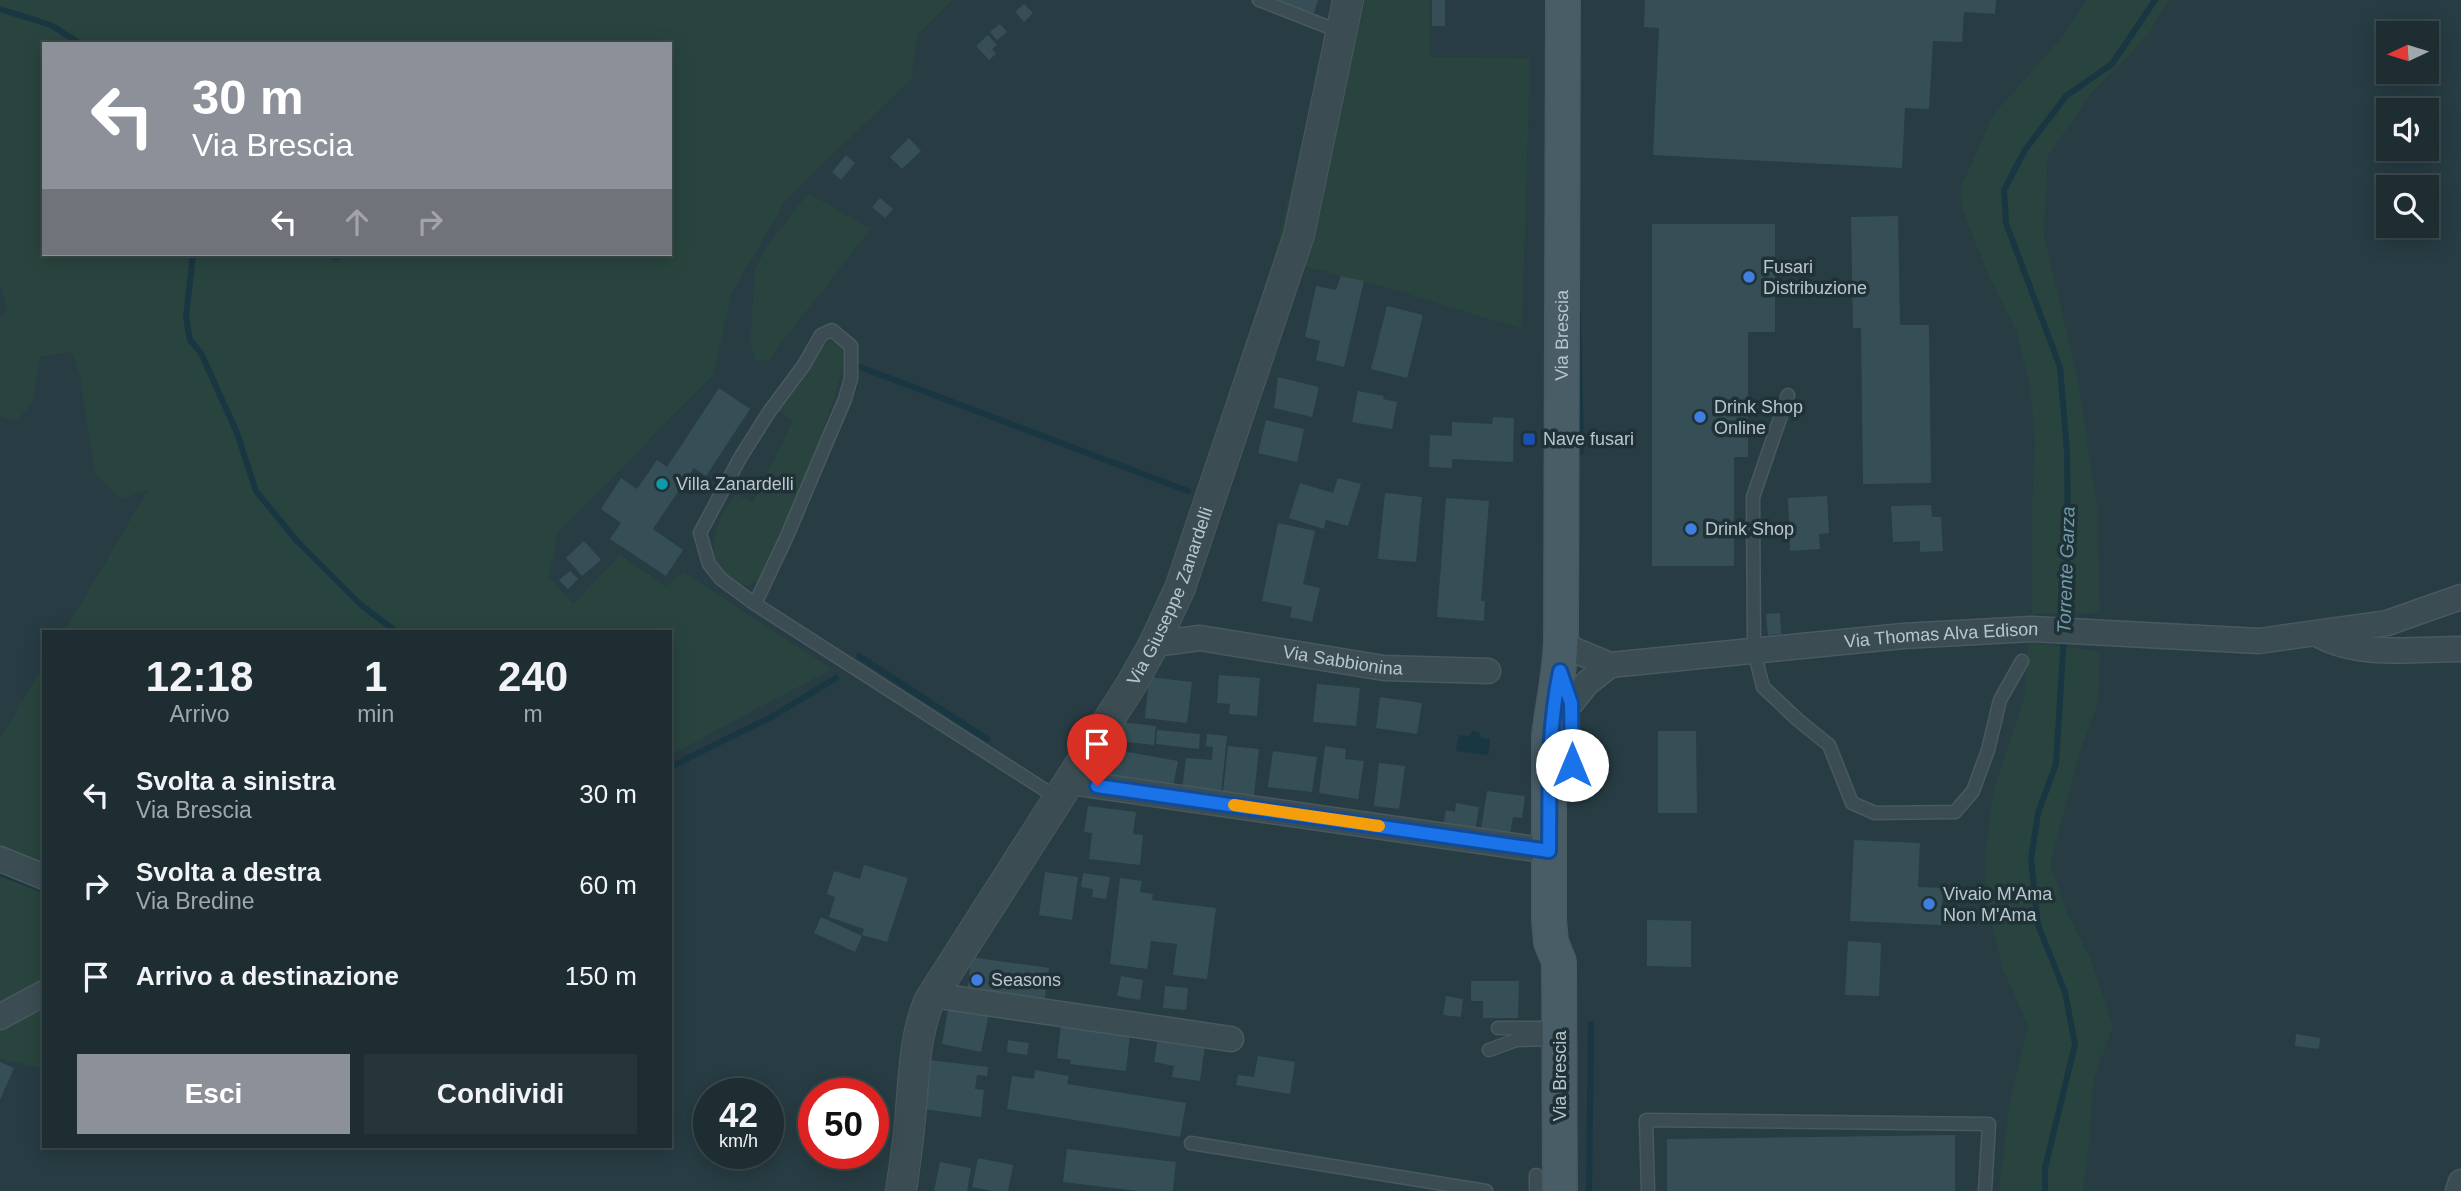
<!DOCTYPE html>
<html lang="it">
<head>
<meta charset="utf-8">
<style>
	:root { --surface:#1d2d32; --page:#25353a; --text:#f1f3f6; --muted:#a0a8ac; --line:#3b494d; --accent:#8c9099 }
	body { margin:0; font-family:Arial,sans-serif; background:var(--page); color:var(--text); height:100vh; display:flex; flex-direction:column; font-size:26px; white-space:nowrap }
	* { box-sizing:border-box; margin:0 }
	p { font-size:23px; color:var(--muted) }
	.icon { flex:none; width:38px; height:38px; fill:none; stroke:currentColor; stroke-width:2; stroke-linecap:round; stroke-linejoin:round }
	.map { position:relative; flex:1; overflow:hidden }
	.side { position:absolute; left:42px; top:630px; width:630px; height:518px; display:flex; flex-direction:column; background:var(--surface); border-radius:0px; box-shadow:0 4px 18px #0003,0 0 0 2px var(--line) }
	.side>* { flex:none }
	.hud { position:absolute; left:42px; top:42px; width:630px; height:214px; border-radius:0px; box-shadow:0 4px 18px #0003,0 0 0 2px var(--line); background:#8c9099; color:#fff; overflow:hidden }
	.needle { width:46px; rotate:266deg }
	.fabs { position:absolute; left:2376px; top:21px; display:grid; gap:14px }
	.fabs a { display:grid; place-items:center; width:63px; height:63px; border-radius:0px; background:var(--surface); box-shadow:0 4px 18px #0003,0 0 0 2px var(--line); font-size:35px }
	.speed { position:absolute; left:693px; top:1078px; display:flex; gap:14px; font-size:35px; font-weight:700; text-align:center }
	.speed>* { display:grid; place-content:center; width:91px; height:91px; border-radius:50%; background:var(--surface); box-shadow:0 4px 18px #0003,0 0 0 2px var(--line); line-height:1 }
	.speed small { font-size:18px; font-weight:400 }
	.speed .limit { border:10px solid #d22; background:#fff; color:#111 }
	.pin { position:absolute; display:grid; place-items:center; width:60px; height:60px; color:#fff; margin:-72px -30px; border-radius:50% 50% 50% 0; rotate:-45deg; box-shadow:0 0 7px #0007 }
	.pin .icon { rotate:45deg }
	.me { position:absolute; width:77px; margin:-38px; rotate:0deg; stroke-linejoin:round; filter:drop-shadow(0 0 5px #0008) }
	.turn { display:flex; align-items:center; gap:24px; height:147px; padding:0 35px; font-size:32px }
	.turn .icon { width:91px; height:91px; stroke-width:2.5 }
	.turn b { display:block; font-size:49px; line-height:60px }
	.lanes { display:flex; align-items:center; height:66px; padding:0 35px; background:#0003; justify-content:center; gap:35px; direction:ltr }
	.lanes .off { opacity:.35 }
	.eta { display:flex; justify-content:space-evenly; align-items:center; height:119px; text-align:center }
	.eta b { font-size:42px; font-weight:600; line-height:49px }
	.button { display:flex; gap:14px; margin-top:auto; padding:14px 35px }
	.button a { flex:1; height:80px; border-radius:0px; background:var(--accent); color:#fff; font-size:28px; font-weight:600; line-height:80px; text-align:center }
	.button a+a { background:var(--page); color:var(--text) }
	ul { padding:0; list-style:none }
	li { display:flex; align-items:center; gap:21px; height:91px; padding:0 35px }
	li div { flex:1 }
	li b { display:block; font-size:26px }
	li em { font-style:normal }
	.map>svg:first-child { display:block }
	.green { fill:#29443e; fill-rule:evenodd }
	.water { fill:#193742 }
	.lines { fill:none; stroke-linecap:round; stroke-linejoin:round }
	.stream { stroke:#193742; stroke-width:6 }
	.building { fill:#364f57 }
	.service-casing { stroke:#48595f; stroke-width:15 }
	.minor-casing { stroke:#48595f; stroke-width:27 }
	.tertiary-casing { stroke:#48595f; stroke-width:32 }
	.secondary-casing { stroke:#48595f; stroke-width:36 }
	.service { stroke:#3b4d53; stroke-width:12 }
	.minor { stroke:#3b4d53; stroke-width:24 }
	.tertiary { stroke:#3b4d53; stroke-width:30 }
	.secondary { stroke:#495d66; stroke-width:33 }
	.route-casing { stroke:#114b97; stroke-width:18 }
	.route { stroke:#1a73e8; stroke-width:12 }
	.slow { stroke:#f59e0b; stroke-width:12 }
	.shop-dot { fill:#3f7fe0; stroke:#203238; stroke-width:2.5 }
	.transit-dot { fill:#1a4fb4; stroke:#203238; stroke-width:2.5 }
	.culture-dot { fill:#0f9aa8; stroke:#203238; stroke-width:2.5 }
	.labels { text-anchor:middle; dominant-baseline:central; stroke-width:7; stroke-linejoin:round; paint-order:stroke }
	.poi-label { font-size:18px; fill:#b8c7cc; stroke:#203238; text-anchor:start }
	.street-label { font-size:18px; fill:#b8c7cc; stroke:#203238 }
	.water-label { font-size:19px; font-style:italic; fill:#719dab; stroke:#203238 }
</style>
</head>
<body>
<div class="map">
<svg width="2461" height="1191" viewBox="0 0 2461 1191">
	<rect width="100%" height="100%" fill="#273c43"/>
	<g class="green">
		<path d="M0,0H952L918,34L911,80L788,197L731,294L714,374L558,533L549,576L573,604L620,555L666,586L684,572L832,669L670,755V632H64L148,490L122,499L95,474L80,377L71,352L40,357L33,402L17,421L0,416V319L7,310L0,284ZM44,44H670V254H345L335,263L330,257L331,254H44Z"/>
		<path d="M1336,0H1429V57L1530,58L1522,329L1391,289L1274,258Z"/>
		<path d="M2087,0H2169L2148,35L2089,96L2048,156L2044,236L2078,380L2097,507L2100,613L2032,614V506L2035,441L2030,386L2016,330L1991,281L1962,209L1961,187L1993,115L2063,36Z"/>
		<path d="M808,193L871,229L779,346L770,361L756,360L750,344L755,268L771,241Z"/>
		<path d="M828,341L840,342L845,362L817,452L758,580L749,586C698,575 710,525 736,494L753,503L793,420L777,411L811,368L818,351Z"/>
		<path d="M2028,642L2100,651L2098,702L2080,752L2050,864L2067,912L2091,960L2113,1025L2093,1083L2089,1144L2083,1191H1999L2010,1101L2028,1025L2003,969L1987,907L1985,859L1993,792L2024,698Z"/>
		<path d="M44,665V1072L37,1067L0,1059V948L2,943L0,941V739Z"/>
	</g>
	<path class="water" d="M1473,731L1479,732L1481,738L1490,739L1488,755L1456,751L1459,735L1469,736Z"/>
	<g class="lines">
		<g class="stream">
			<path d="M0,9L51,25L81,44"/>
			<path d="M193,254L186,317L190,340L201,353L237,433L256,491L297,541L361,605L397,632"/>
			<path d="M1578,312L1581,452"/>
			<path d="M860,367L1188,491"/>
			<path d="M2064,625L2068,538L2067,451L2060,367L2006,223L2004,190L2025,150L2066,96L2112,64L2155,0"/>
			<path d="M859,656L987,739"/>
			<path d="M670,767L773,716L836,678"/>
			<path d="M0,873L44,890"/>
			<path d="M1589,1191L1591,1024"/>
			<path d="M2045,1191V1168L2075,1044L2065,992L2038,925L2031,859L2038,813L2056,764L2064,636"/>
		</g>
	</g>
	<g class="building">
		<path d="M1280,0H1318L1314,13L1279,3Z"/>
		<rect x="1432" y="0" width="13" height="26"/>
		<path d="M1645,0H1996L1995,14L1964,12L1962,42L1933,41L1929,109L1905,108L1902,168L1653,155L1659,28L1644,27Z"/>
		<path d="M1024,4L1033,13L1024,22L1015,12Z"/>
		<path d="M1000,24L1007,32L997,40L990,32Z"/>
		<path d="M988,35L997,45L992,49L996,54L989,60L976,46Z"/>
		<path d="M909,138L921,151L902,169L890,157Z"/>
		<path d="M846,155L855,163L841,180L832,172Z"/>
		<path d="M880,198L893,209L885,218L872,207Z"/>
		<path d="M1898,216L1900,325H1929L1931,483L1863,484L1861,328H1853L1851,217Z"/>
		<path d="M1652,224H1775V332H1748V457H1734V566H1652Z"/>
		<path d="M1341,276L1364,281L1344,367L1316,360L1320,341L1305,337L1316,286L1336,290Z"/>
		<path d="M1387,306L1423,315L1407,378L1371,369Z"/>
		<path d="M1278,377L1319,387L1312,417L1274,408Z"/>
		<path d="M719,388L750,409L706,476L694,468L653,529L683,550L666,576L610,539L621,523L601,509L621,478L637,489L657,460L667,467Z"/>
		<path d="M1358,391L1384,396L1383,399L1397,402L1392,429L1352,422Z"/>
		<path d="M1493,417L1514,418L1513,462L1452,459V468L1429,467L1430,435L1452,436V422L1492,424Z"/>
		<path d="M1266,420L1304,429L1297,462L1258,453Z"/>
		<path d="M1338,478L1361,484L1348,526L1326,520L1324,529L1289,518L1300,483L1333,493Z"/>
		<path d="M1385,493L1422,497L1416,562L1378,559Z"/>
		<path d="M1827,496L1829,533L1819,534L1820,549L1790,551L1788,498Z"/>
		<path d="M1446,498L1489,501L1481,601H1485L1484,621L1437,617Z"/>
		<path d="M1931,505L1932,517H1941L1943,551L1920,552V541L1893,542L1891,506Z"/>
		<path d="M1278,523L1315,531L1303,584L1320,588L1312,622L1290,617L1292,607L1262,601Z"/>
		<path d="M584,541L601,560L582,576L566,558Z"/>
		<path d="M570,571L578,579L568,589L559,580Z"/>
		<path d="M1780,613L1781,634L1768,635L1766,614Z"/>
		<path d="M1219,675L1260,678L1257,716L1229,714L1230,704L1217,703Z"/>
		<path d="M1149,677L1192,682L1187,723L1145,718Z"/>
		<path d="M1317,684L1360,688L1356,726L1313,722Z"/>
		<path d="M1380,697L1422,703L1417,734L1376,728Z"/>
		<path d="M1120,722L1156,726L1154,745L1117,741Z"/>
		<path d="M1157,730L1200,734L1199,749L1156,744Z"/>
		<path d="M1658,731H1696L1697,813H1658Z"/>
		<path d="M1207,734L1227,736L1221,794L1182,790L1186,758L1212,760L1213,747L1206,746Z"/>
		<path d="M1228,746L1259,749L1254,795L1223,792Z"/>
		<path d="M1325,746L1346,749L1345,759L1364,761L1358,799L1319,793Z"/>
		<path d="M1111,749L1178,761L1173,787L1107,776Z"/>
		<path d="M1273,751L1317,757L1312,792L1268,787Z"/>
		<path d="M1379,763L1405,766L1399,809L1374,806Z"/>
		<path d="M1487,791L1525,796L1522,818L1513,817L1510,834L1481,830Z"/>
		<path d="M1456,803L1479,807L1475,832L1443,827L1446,810L1455,812Z"/>
		<path d="M1088,806L1136,812L1133,834L1143,835L1140,865L1089,859L1092,833L1084,832Z"/>
		<path d="M1854,840L1920,843L1918,887L1943,888L1941,925L1850,921Z"/>
		<path d="M864,865L908,878L887,942L862,935L864,929L829,917L835,897L827,894L834,871L860,879Z"/>
		<path d="M1045,872L1078,877L1072,920L1039,915Z"/>
		<path d="M1083,873L1110,877L1106,899L1092,897L1093,889L1081,887Z"/>
		<path d="M1120,878L1142,881L1140,892L1153,894L1152,900L1216,908L1207,979L1173,975L1177,944L1151,941L1147,969L1110,964Z"/>
		<path d="M821,917L862,936L855,952L814,933Z"/>
		<path d="M1647,920L1691,921V967L1647,966Z"/>
		<path d="M1848,941L1881,943L1879,996L1845,995Z"/>
		<path d="M971,957L1049,968L1044,1005L967,995Z"/>
		<path d="M1121,976L1143,980L1140,1000L1117,996Z"/>
		<path d="M1471,981H1519L1518,1018H1483V1001H1471Z"/>
		<path d="M1165,986L1188,988L1186,1010L1163,1008Z"/>
		<path d="M1446,996L1463,999L1461,1017L1443,1015Z"/>
		<path d="M949,1005L989,1013L981,1052L942,1044Z"/>
		<path d="M1061,1025L1130,1033L1126,1071L1070,1064L1071,1060L1057,1058Z"/>
		<path d="M2296,1034L2320,1038L2319,1049L2295,1046Z"/>
		<path d="M1158,1037L1205,1045L1200,1081L1172,1077L1174,1066L1154,1062Z"/>
		<path d="M1008,1040L1029,1043L1027,1055L1007,1052Z"/>
		<path d="M1258,1056L1295,1062L1290,1094L1236,1085L1238,1075L1254,1077Z"/>
		<path d="M929,1060L988,1067L987,1076L977,1075L975,1089L984,1090L981,1117L923,1109Z"/>
		<path d="M0,1062L14,1068L0,1100Z"/>
		<path d="M1035,1070L1069,1076L1067,1084L1186,1103L1180,1137L1007,1109L1012,1076L1034,1079Z"/>
		<path d="M1955,1135V1191H1667V1139Z"/>
		<path d="M1067,1149L1176,1162L1173,1191H1138L1063,1182Z"/>
		<path d="M978,1158L1013,1165L1008,1191H993L972,1187Z"/>
		<path d="M940,1162L971,1168L967,1191H934Z"/>
	</g>
	<g class="lines">
		<g class="service-casing">
			<g id="service">
				<path d="M1259,0L1341,32"/>
				<path d="M1788,395L1753,497L1754,651L1763,687L1798,720L1829,745L1852,803L1875,813L1955,812L1973,791L1988,750L2000,700L2022,661"/>
				<path d="M755,604L787,536L845,399L851,378V346L832,330L821,335L804,365L769,412L740,458L700,533L709,564L721,579L755,604L1059,799"/>
				<path d="M1498,1028H1557"/>
				<path d="M1489,1050L1516,1040L1557,1039"/>
				<path d="M1191,1143L1486,1191"/>
				<path d="M1536,1191V1175"/>
				<path d="M1648,1191L1646,1120L1989,1124L1985,1191"/>
			</g>
		</g>
		<g class="minor-casing">
			<g id="minor">
				<path d="M2317,634C2359,658 2413,649 2461,649"/>
				<path id="s1" d="M1561,640L1574,650L1610,665L1903,636L2031,629L2259,641L2387,623L2461,597"/>
				<path id="s2" d="M1154,644L1200,638L1384,668L1488,671"/>
				<path d="M1571,703L1587,683L1610,665"/>
				<path d="M1070,782L1549,851"/>
				<path d="M0,859L44,877"/>
				<path d="M932,995L1231,1039"/>
				<path d="M0,1017L44,993"/>
				<path d="M2458,1191L2461,1182"/>
			</g>
		</g>
		<g class="tertiary-casing">
			<g id="tertiary">
				<path id="s3" d="M901,1191C905,1164 909,1137 911,1109C914,1072 915,1036 929,1001L1131,685L1154,644L1180,588L1299,235L1348,0"/>
			</g>
		</g>
		<g class="secondary-casing">
			<g id="secondary">
				<path id="s4" d="M1560,1191L1559,962L1551,942L1549,920V736C1553,703 1560,673 1561,640L1563,0"/>
			</g>
		</g>
		<use href="#service" class="service"/>
		<use href="#minor" class="minor"/>
		<use href="#tertiary" class="tertiary"/>
		<use href="#secondary" class="secondary"/>
	</g>
	<g class="lines">
		<g class="route-casing">
			<path id="route" d="M1097,786L1549,851C1550,788 1547,734 1560,671L1571,703L1572,765"/>
		</g>
		<use href="#route" class="route"/>
		<path class="slow" d="M1234,805L1379,826"/>
	</g>
	<g class="shop-dot">
		<circle cx="1749" cy="277" r="7"/>
		<circle cx="1700" cy="417" r="7"/>
		<circle cx="1691" cy="529" r="7"/>
		<circle cx="1929" cy="904" r="7"/>
		<circle cx="977" cy="980" r="7"/>
	</g>
	<rect class="transit-dot" x="1522" y="432" width="14" height="14" rx="3.5"/>
	<circle class="culture-dot" cx="662" cy="484" r="7"/>
	<g class="labels">
		<g class="poi-label">
			<text x="1763" y="267">Fusari<tspan x="1763" dy="21">Distribuzione</tspan></text>
			<text x="1714" y="407">Drink Shop<tspan x="1714" dy="21">Online</tspan></text>
			<text x="1543" y="439">Nave fusari</text>
			<text x="676" y="484">Villa Zanardelli</text>
			<text x="1705" y="529">Drink Shop</text>
			<text x="1943" y="894">Vivaio M'Ama<tspan x="1943" dy="21">Non M'Ama</tspan></text>
			<text x="991" y="980">Seasons</text>
		</g>
		<g class="street-label">
			<text stroke="none"><textPath href="#s4" startOffset="858">Via Brescia</textPath></text>
			<text stroke="none"><textPath href="#s3" startOffset="665">Via Giuseppe Zanardelli</textPath></text>
			<text stroke="none"><textPath href="#s1" startOffset="388">Via Thomas Alva Edison</textPath></text>
			<text stroke="none"><textPath href="#s2" startOffset="191">Via Sabbionina</textPath></text>
			<text transform="translate(1560 1076) rotate(-90)">Via Brescia</text>
		</g>
		<g class="water-label">
			<text transform="translate(2066 570) rotate(-88)">Torrente Garza</text>
		</g>
	</g>
</svg>
<div class="fabs">
<a><svg class="needle" viewBox="-14 -14 28 28"><path d="M0-13l5 13h-10z" fill="#e53935"/><path d="M0 13l5-13h-10z" fill="#a0a8ac"/></svg></a>
<a><svg class="icon" aria-label="sound" viewBox="0 0 24 24"><path d="M4 9h4l5-4v14l-5-4H4zM17 9q2 3 0 6"/></svg></a>
<a><svg class="icon" aria-label="search" viewBox="0 0 24 24"><circle cx="10" cy="10" r="6"/><path d="M15 15l6 6"/></svg></a>
</div>
<div class="speed"><div>42<small>km/h</small></div><div class="limit">50</div></div>
<div class="pin" style="left:1097px;top:786px;background:#d93025"><svg class="icon" aria-label="arrive" viewBox="0 0 24 24"><path d="M6 21V4h12l-3 4 3 4H6"/></svg></div>
<svg class="me" style="left:1572px;top:765px" viewBox="-20 -20 40 40"><circle r="19" fill="#fff"/><path d="M0-13L10 11 0 6-10 11z" fill="#1a73e8"/></svg>
<div class="hud">
<div class="turn"><svg class="icon" aria-label="left" viewBox="0 0 24 24"><path d="M17 20v-9H6M10 6l-5 5 5 5"/></svg><div><b>30 m</b>Via Brescia</div></div>
<div class="lanes"><svg class="icon" aria-label="left" viewBox="0 0 24 24"><path d="M17 20v-9H6M10 6l-5 5 5 5"/></svg><svg class="icon off" aria-label="ahead" viewBox="0 0 24 24"><path d="M12 20V5M6 11l6-6 6 6"/></svg><svg class="icon off" aria-label="right" viewBox="0 0 24 24"><path d="M7 20v-9h11M14 6l5 5-5 5"/></svg></div>
</div>
<section class="side">
<div class="eta">
<div><b>12:18</b><p>Arrivo</p></div>
<div><b>1</b><p>min</p></div>
<div><b>240</b><p>m</p></div>
</div>
<ul>
<li><svg class="icon" aria-label="left" viewBox="0 0 24 24"><path d="M17 20v-9H6M10 6l-5 5 5 5"/></svg><div><b>Svolta a sinistra</b><p>Via Brescia</p></div><em>30 m</em></li>
<li><svg class="icon" aria-label="right" viewBox="0 0 24 24"><path d="M7 20v-9h11M14 6l5 5-5 5"/></svg><div><b>Svolta a destra</b><p>Via Bredine</p></div><em>60 m</em></li>
<li><svg class="icon" aria-label="arrive" viewBox="0 0 24 24"><path d="M6 21V4h12l-3 4 3 4H6"/></svg><div><b>Arrivo a destinazione</b></div><em>150 m</em></li>
</ul>
<div class="button"><a>Esci</a><a>Condividi</a></div>
</section>
</div>
</body>
</html>
